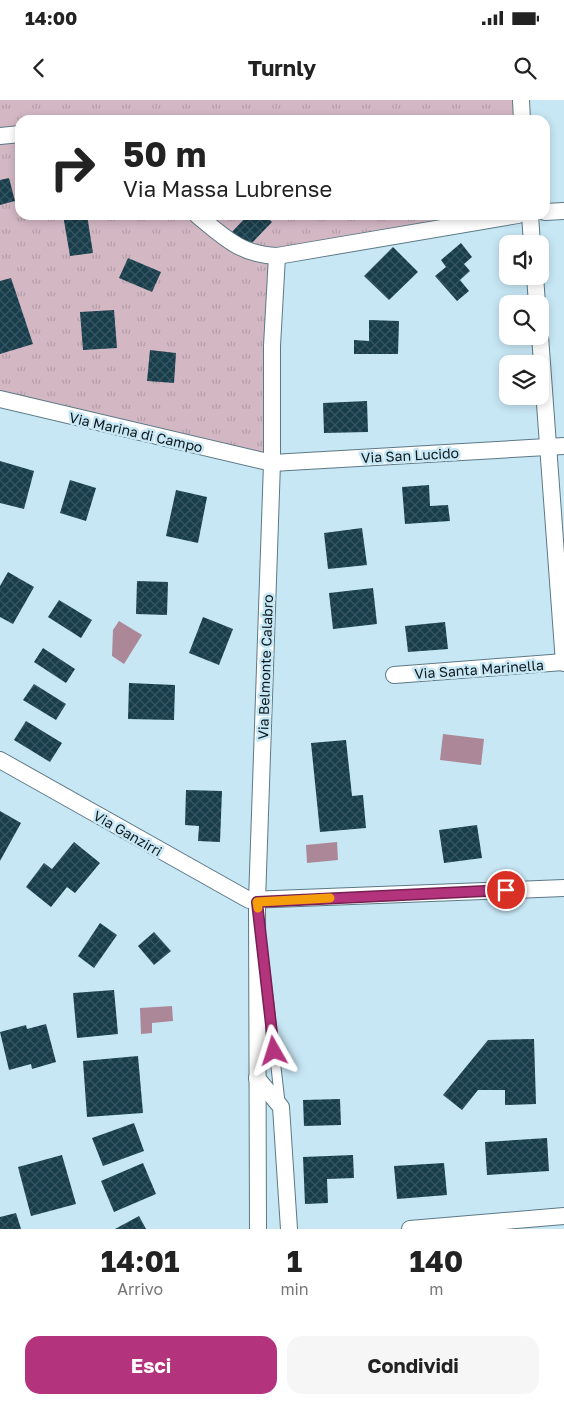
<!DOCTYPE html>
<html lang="it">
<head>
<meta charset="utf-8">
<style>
	:root { --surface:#fff; --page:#f6f6f6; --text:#222; --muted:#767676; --accent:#b4337d }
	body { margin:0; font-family:"Golos Text",sans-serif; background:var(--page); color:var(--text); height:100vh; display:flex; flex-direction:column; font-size:19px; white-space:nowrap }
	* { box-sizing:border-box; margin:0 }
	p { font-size:16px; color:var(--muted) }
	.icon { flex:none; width:28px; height:28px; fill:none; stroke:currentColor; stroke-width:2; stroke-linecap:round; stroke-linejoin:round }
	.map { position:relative; height:1129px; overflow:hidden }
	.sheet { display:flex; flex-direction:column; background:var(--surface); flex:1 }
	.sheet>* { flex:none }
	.hud { position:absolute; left:15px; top:15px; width:535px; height:105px; border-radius:15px; box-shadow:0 2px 8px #0003; background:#fff; color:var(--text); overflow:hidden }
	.controls { position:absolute; left:499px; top:135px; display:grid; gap:10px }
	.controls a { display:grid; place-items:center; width:50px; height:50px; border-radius:10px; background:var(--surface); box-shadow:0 2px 8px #0003; font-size:25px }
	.pin { position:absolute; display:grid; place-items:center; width:42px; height:42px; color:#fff; margin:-21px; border:2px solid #fff; border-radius:50%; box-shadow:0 1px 5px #0007 }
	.me { position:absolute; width:55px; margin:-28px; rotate:354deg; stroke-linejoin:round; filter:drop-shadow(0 0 4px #0008) }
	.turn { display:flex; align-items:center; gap:18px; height:105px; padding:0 25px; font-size:22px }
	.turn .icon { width:65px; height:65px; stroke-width:2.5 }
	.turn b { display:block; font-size:35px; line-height:42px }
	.eta { display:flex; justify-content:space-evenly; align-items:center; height:85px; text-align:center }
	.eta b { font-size:30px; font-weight:700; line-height:35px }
	.primary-button { display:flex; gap:10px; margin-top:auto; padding:10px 25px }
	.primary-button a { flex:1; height:58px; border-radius:15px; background:var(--accent); color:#fff; font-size:20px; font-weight:700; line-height:58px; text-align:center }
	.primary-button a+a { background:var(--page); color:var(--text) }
	.status { display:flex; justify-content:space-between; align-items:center; height:35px; padding:0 25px; background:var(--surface); direction:ltr }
	.status svg { height:14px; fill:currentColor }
	header { display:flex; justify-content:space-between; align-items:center; height:65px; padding:0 25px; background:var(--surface); font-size:22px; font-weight:700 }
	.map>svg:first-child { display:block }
	.park { fill:url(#park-tufts) }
	.water { fill:#ab8797 }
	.building { fill:url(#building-cross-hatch) }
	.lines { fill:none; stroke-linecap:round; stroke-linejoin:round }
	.lane-casing { stroke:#5c7985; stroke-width:11 }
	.street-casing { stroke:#5c7985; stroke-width:18 }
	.lane { stroke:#fff; stroke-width:9 }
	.street { stroke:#fff; stroke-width:16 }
	.route-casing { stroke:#752151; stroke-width:12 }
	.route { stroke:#b4337d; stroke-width:9 }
	.slow { stroke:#f59e0b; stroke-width:9 }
	.labels { text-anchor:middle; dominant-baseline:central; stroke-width:5; stroke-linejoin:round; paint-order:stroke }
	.street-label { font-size:14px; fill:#0e191e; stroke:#c7e7f5 }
</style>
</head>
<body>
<div class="status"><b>14:00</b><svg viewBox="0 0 49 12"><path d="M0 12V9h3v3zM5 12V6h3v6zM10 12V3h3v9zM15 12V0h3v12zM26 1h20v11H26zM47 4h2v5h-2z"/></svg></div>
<header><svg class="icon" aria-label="back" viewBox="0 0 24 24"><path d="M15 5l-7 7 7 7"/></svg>Turnly<svg class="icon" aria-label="search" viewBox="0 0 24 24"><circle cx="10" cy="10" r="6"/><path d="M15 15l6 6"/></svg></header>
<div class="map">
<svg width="564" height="1129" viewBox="0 0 564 1129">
	<defs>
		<pattern id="park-tufts" width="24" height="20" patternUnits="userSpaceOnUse" patternTransform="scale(1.25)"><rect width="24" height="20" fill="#d3b8c4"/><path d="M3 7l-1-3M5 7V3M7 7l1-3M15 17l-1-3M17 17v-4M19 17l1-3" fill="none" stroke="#b49ea8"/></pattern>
		<pattern id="building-cross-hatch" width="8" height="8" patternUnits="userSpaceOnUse" patternTransform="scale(1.25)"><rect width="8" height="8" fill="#183d4b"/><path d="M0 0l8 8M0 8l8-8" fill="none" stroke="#385662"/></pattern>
	</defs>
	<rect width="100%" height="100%" fill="#c7e7f5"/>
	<g class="park">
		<path d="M0,0H515L516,20H20V28L0,30Z"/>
		<path d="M20,34V115H197L277,156L272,363L0,294V37Z"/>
		<path d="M203,115H494L262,154Z"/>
	</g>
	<g class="water">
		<path d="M119,521L142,535L124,564L112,556L113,530Z"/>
		<path d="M443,634L484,639L481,665L440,660Z"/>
		<path d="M337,742L338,760L307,763L306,745Z"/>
		<path d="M172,906L173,921L152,923V933L141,934L140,908Z"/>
	</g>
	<g class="building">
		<path d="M9,78L15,101L0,105V80Z"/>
		<path d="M63,115H87L93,153L70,156Z"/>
		<path d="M248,115H265L272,122L248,147L232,132Z"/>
		<path d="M461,143L472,157L464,164L470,171L460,180L469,191L457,201L435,176L446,167L441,160Z"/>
		<path d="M393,147L418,172L389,200L364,176Z"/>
		<path d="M128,158L161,172L152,192L119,178Z"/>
		<path d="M11,178L33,244L0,254V181Z"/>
		<path d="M114,210L117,248L83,250L80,212Z"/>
		<path d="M369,220L399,221L398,254H354V240L369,241Z"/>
		<path d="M150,250L176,253L174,283L147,281Z"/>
		<path d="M367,301L368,332L324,333L323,303Z"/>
		<path d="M0,361L34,371L24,409L0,403Z"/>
		<path d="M70,380L96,388L86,421L60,413Z"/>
		<path d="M429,385L430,406L448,405L450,421L405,424L402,387Z"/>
		<path d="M176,390L207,397L198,443L166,436Z"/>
		<path d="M362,428L367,465L328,469L324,433Z"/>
		<path d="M8,472L34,487L13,524L0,517V486Z"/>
		<path d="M137,481L168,482L167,515L136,514Z"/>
		<path d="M373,488L377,524L333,529L329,493Z"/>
		<path d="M59,500L92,520L81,538L48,517Z"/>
		<path d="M203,517L233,529L219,565L189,553Z"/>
		<path d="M445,522L448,549L408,552L405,526Z"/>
		<path d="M43,548L75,569L66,583L34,562Z"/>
		<path d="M129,583L175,585L174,620L128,619Z"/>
		<path d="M34,584L66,604L56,620L23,600Z"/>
		<path d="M26,621L62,643L50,662L14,640Z"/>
		<path d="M346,640L352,696L363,695L366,728L320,732L311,643Z"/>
		<path d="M186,690L222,691L220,742L198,741L199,726L185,725Z"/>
		<path d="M0,711L21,723L0,761Z"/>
		<path d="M477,725L482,758L444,763L439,730Z"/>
		<path d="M74,742L100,763L75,793L67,787L51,807L26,787L44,763L52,769Z"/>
		<path d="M100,823L117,835L94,868L78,856Z"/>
		<path d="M154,832L171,851L154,865L138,846Z"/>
		<path d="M114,890L118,934L77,938L73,893Z"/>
		<path d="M46,924L56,962L32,969L31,964L9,970L0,932L26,925L27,929Z"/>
		<path d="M534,939L536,1004L505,1005V990H478L462,1010L443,995L488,940Z"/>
		<path d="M138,956L143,1013L87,1017L83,961Z"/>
		<path d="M340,999L341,1025L304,1026L303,1000Z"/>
		<path d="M134,1023L144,1051L103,1066L92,1038Z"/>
		<path d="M547,1038L549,1071L487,1075L485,1042Z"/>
		<path d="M62,1055L76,1104L31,1116L18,1067Z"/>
		<path d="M353,1055L354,1078L327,1079L328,1103L305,1104L303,1057Z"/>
		<path d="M143,1063L156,1094L114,1112L101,1081Z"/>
		<path d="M444,1063L447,1095L397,1099L394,1066Z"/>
		<path d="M16,1113L21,1129H0V1117Z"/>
		<path d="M139,1116L146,1129H115Z"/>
	</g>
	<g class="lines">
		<g class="lane-casing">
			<path id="lane" d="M264,863L280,1002"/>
		</g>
		<g class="street-casing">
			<g id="street">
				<path d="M521,0L522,20"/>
				<path d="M0,36L20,34"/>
				<path d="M545,112L564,111"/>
				<path d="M197,115C224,137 241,155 277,156L518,115"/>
				<path d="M530,115L532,144"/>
				<path d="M535,176L537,204"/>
				<path d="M540,236L564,563"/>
				<path d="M0,299L272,363L564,346"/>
				<path d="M394,575L564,562"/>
				<path d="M0,660L249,800L564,788"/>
				<path d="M257,978L281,1007L289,1129"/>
				<path d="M258,1129L257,801L272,363V246L277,156"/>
				<path d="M410,1129L564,1116"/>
			</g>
		</g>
		<use href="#lane" class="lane"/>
		<use href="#street" class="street"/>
	</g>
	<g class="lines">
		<g class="route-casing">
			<path id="route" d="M274,951L257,802L506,790"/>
		</g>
		<use href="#route" class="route"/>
		<path class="slow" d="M258,808L257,802L330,798"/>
	</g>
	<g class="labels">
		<g class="street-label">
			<text transform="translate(136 332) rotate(13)">Via Marina di Campo</text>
			<text transform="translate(410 355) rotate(-3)">Via San Lucido</text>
			<text transform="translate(265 567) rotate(-88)">Via Belmonte Calabro</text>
			<text transform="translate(479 569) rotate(-4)">Via Santa Marinella</text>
			<text transform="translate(128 733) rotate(30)">Via Ganzirri</text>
		</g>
	</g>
</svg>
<div class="controls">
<a><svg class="icon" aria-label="sound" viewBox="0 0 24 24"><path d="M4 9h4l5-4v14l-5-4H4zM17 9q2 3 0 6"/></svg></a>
<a><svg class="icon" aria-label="search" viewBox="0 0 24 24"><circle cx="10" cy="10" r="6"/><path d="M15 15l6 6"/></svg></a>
<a><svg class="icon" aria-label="layers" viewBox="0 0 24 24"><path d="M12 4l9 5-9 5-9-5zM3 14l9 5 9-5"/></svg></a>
</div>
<div class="pin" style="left:506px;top:790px;background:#d93025"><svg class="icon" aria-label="arrive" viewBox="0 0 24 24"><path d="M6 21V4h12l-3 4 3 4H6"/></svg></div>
<svg class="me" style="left:274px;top:951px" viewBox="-20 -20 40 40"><path d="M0-17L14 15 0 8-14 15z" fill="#b4337d" stroke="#fff" stroke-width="4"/></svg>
<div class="hud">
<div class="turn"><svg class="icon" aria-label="right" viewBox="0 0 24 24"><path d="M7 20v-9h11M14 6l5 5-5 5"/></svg><div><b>50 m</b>Via Massa Lubrense</div></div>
</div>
</div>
<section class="sheet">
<div class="eta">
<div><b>14:01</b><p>Arrivo</p></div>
<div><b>1</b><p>min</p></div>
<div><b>140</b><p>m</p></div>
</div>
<div class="primary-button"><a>Esci</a><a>Condividi</a></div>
</section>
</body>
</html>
